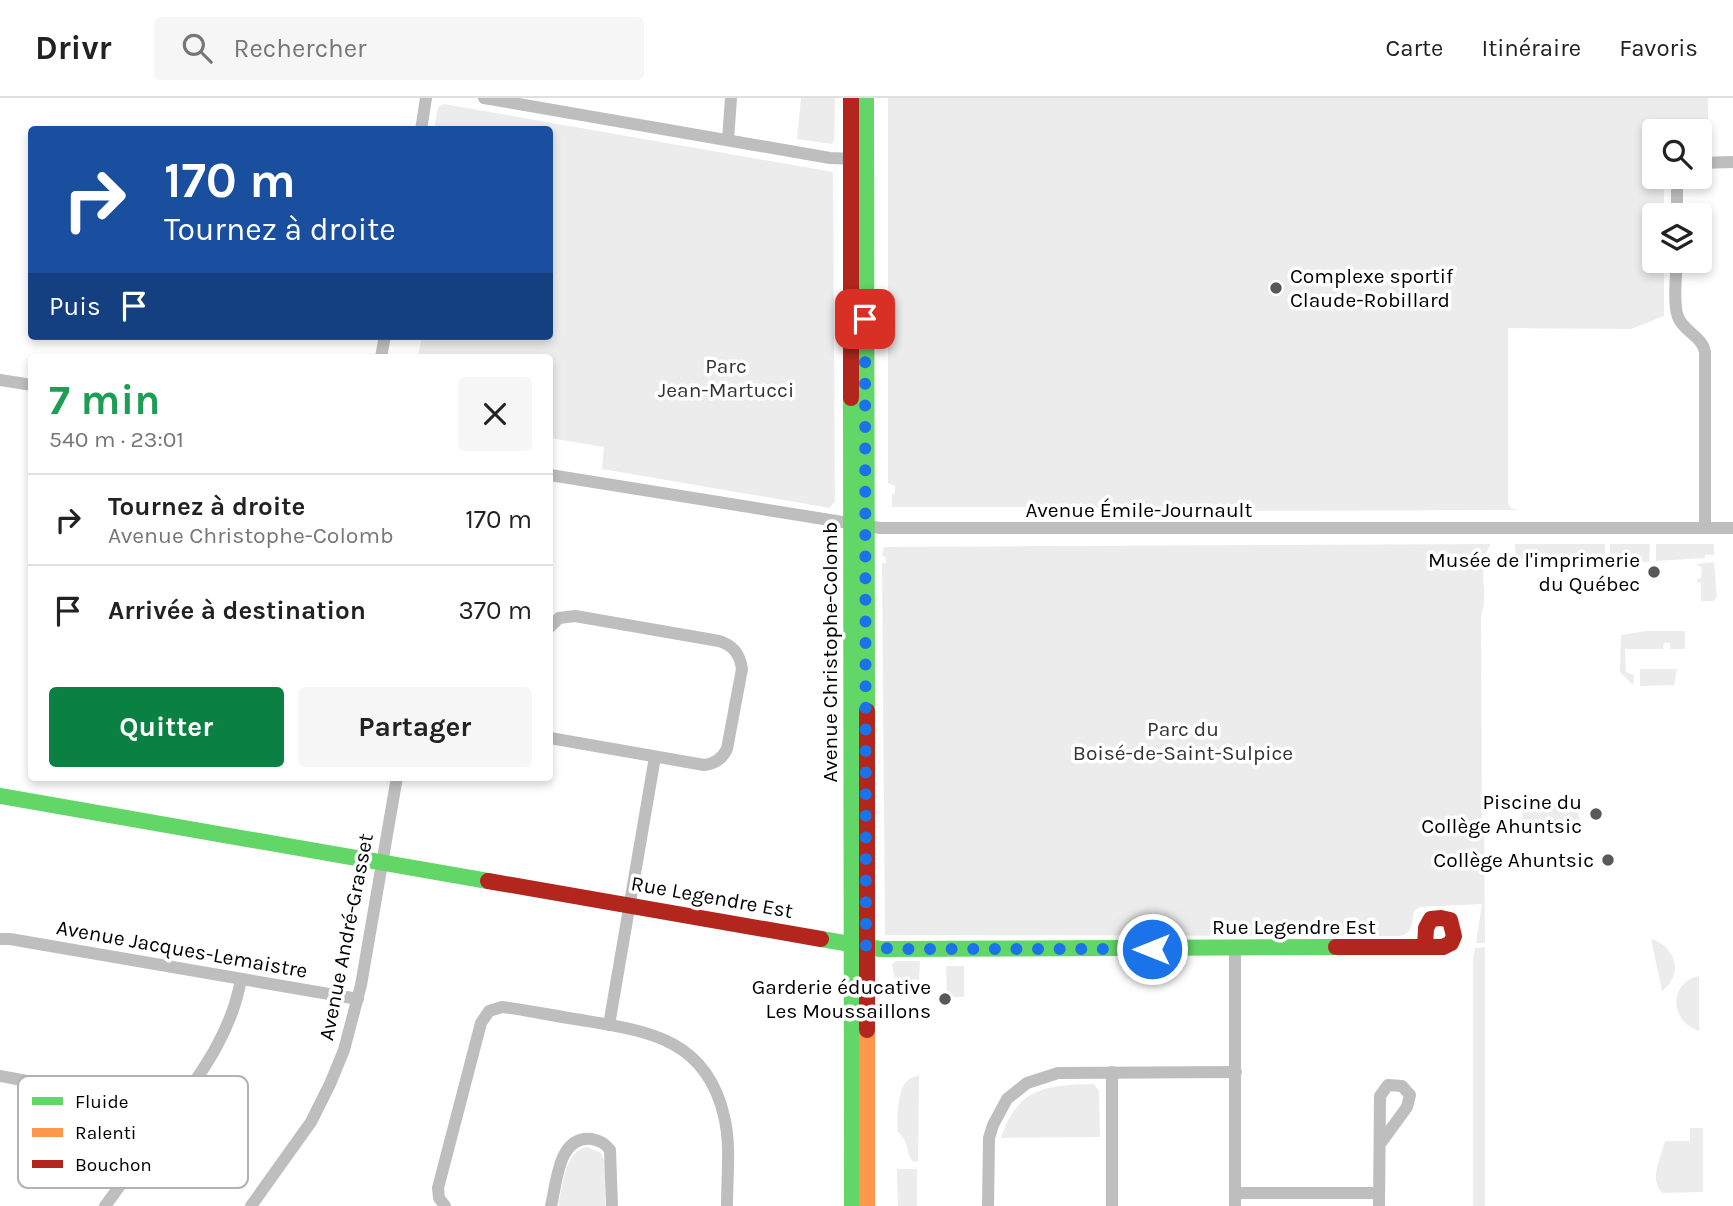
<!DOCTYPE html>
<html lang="fr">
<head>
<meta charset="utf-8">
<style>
	:root { --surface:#fff; --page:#f6f6f6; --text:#222; --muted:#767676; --line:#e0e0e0; --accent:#0b8043 }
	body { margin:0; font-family:Karla,sans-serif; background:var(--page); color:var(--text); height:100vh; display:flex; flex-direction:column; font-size:26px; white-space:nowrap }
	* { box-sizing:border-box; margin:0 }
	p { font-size:23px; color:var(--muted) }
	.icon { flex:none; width:38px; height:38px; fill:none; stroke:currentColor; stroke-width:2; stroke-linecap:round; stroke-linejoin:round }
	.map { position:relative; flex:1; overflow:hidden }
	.panel { position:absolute; left:28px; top:256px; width:525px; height:427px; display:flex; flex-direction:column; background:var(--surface); border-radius:7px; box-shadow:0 4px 10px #0003 }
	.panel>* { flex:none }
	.banner { position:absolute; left:28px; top:28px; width:525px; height:214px; border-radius:7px; box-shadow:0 4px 10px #0003; background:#1a4fa0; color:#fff; overflow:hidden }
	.controls { position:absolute; left:1642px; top:21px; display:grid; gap:14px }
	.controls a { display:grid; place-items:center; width:70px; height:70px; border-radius:7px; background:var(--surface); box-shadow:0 4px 10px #0003; font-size:35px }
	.pin { position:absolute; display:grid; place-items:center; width:60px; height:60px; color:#fff; margin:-30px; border-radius:14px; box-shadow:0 4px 10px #0006 }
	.me { position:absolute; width:77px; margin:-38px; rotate:270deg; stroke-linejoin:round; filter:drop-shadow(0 0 5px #0008) }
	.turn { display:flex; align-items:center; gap:24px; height:147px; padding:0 21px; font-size:32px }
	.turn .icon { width:91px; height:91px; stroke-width:2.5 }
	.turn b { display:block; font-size:49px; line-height:60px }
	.then { display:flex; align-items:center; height:66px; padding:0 21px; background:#0003; gap:14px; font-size:26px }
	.round { display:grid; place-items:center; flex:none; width:74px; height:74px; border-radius:7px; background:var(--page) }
	.headline { display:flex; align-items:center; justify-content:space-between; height:119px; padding:0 21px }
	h1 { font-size:42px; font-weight:700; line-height:52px; color:#1e9e55 }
	.button { display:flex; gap:14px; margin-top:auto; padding:14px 21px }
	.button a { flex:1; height:80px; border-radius:7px; background:var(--accent); color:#fff; font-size:28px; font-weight:700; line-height:80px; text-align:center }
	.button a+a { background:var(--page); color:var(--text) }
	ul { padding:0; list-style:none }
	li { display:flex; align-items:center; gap:21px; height:91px; padding:0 21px; border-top:2px solid var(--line) }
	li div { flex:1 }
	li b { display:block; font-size:26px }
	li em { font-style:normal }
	header { display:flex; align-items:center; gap:42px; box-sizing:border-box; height:98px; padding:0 35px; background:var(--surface); border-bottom:2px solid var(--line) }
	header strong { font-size:33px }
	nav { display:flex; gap:38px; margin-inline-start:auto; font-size:24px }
	.search { width:490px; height:63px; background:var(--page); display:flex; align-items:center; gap:18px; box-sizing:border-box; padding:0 24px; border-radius:7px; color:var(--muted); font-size:26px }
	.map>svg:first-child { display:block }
	.green { fill:#ececec }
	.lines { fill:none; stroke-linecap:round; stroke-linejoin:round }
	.street { stroke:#bebebe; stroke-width:12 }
	.fast { stroke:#63d668; stroke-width:16 }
	.slow { stroke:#ff974d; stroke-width:16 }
	.jam { stroke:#b3261e; stroke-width:16 }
	.route { stroke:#1a73e8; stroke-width:12; stroke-dasharray:0 21.6 }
	.poi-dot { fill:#595959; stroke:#fff; stroke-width:2.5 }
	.labels { text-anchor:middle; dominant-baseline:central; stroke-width:7; stroke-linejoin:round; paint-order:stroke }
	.poi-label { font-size:21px; fill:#000; stroke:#fff; text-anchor:end }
	.park-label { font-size:21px; fill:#333; stroke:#fff }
	.street-label { font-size:21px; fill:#000; stroke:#fff }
	.key { fill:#fff; stroke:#b2b2b2; stroke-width:2 }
	.key-label { font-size:19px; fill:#000 }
</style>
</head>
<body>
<header>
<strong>Drivr</strong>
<div class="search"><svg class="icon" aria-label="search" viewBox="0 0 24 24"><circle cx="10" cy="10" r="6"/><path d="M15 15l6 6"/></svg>Rechercher</div>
<nav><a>Carte</a><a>Itinéraire</a><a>Favoris</a></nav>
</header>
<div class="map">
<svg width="1733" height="1108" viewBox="0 0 1733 1108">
	<rect width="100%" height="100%" fill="#fff"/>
	<g class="green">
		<path d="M801,0H835L834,41L832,46L797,41Z"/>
		<path d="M888,0H1708V52H1699V33H1654V79H1664V117H1654V163H1664V218L1631,231L1508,230V405L1511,410L1518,412L1153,413L1144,409H892V397L895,394V388L888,385Z"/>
		<path d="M444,6L833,74L835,403L830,410L602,371L604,349L550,340V259H418L422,238H550V32L434,31L438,9Z"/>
		<path d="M1491,446C1475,470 1490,494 1481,518L1482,725L1484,726L1485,845H1476L1482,806L1420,809L1414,813C1412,824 1413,836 1400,838L885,837L882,465H886V459L882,458L884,449Z"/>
		<path d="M1515,446H1605V459L1516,461Z"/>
		<path d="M1610,446H1650L1649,464L1616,465V459H1610Z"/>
		<path d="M1656,446H1714V457H1705V460L1656,463Z"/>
		<path d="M1714,464L1717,499L1713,503H1701V485L1697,484V481L1701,480L1702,470L1696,466Z"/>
		<path d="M1646,533H1685V551H1670V545H1664L1663,551H1625L1626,574L1634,577L1633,587L1620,574L1621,537Z"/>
		<path d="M1640,571H1677L1674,587L1640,588Z"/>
		<path d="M1531,705H1578L1579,723L1528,724V721H1522L1524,711Z"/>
		<path d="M1651,841C1676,848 1684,877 1662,893Z"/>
		<path d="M1485,849V1108H1473V862L1475,850Z"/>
		<path d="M896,863H920L919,882L914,881L910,883L907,896H898L892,866Z"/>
		<path d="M946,868H964V899H947Z"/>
		<path d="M1699,878V928L1700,933C1670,925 1667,885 1699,878Z"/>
		<path d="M919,977L918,1064L912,1063C906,1052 908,1042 898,1034C897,1021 897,991 908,982C911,979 915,979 919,977Z"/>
		<path d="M1094,986L1099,993L1100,1039L1001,1040C1017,989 1047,987 1094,986Z"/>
		<path d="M1690,1030H1703V1094L1663,1095C1648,1083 1661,1059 1665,1043H1690Z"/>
		<path d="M587,1049L601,1055L605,1064V1108H558C563,1089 564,1053 587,1049Z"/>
		<path d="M897,1071H917V1108H898Z"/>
	</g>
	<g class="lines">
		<g class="street">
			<path d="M484,0L830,60L856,61"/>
			<path d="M421,32L426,0"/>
			<path d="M728,42L731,0"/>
			<path d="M1699,65L1733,64"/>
			<path d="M1677,117V79"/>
			<path d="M1677,163C1676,177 1673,206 1678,219C1684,234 1702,238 1705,254V430"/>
			<path d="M381,259L385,238"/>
			<path d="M0,282L32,287"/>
			<path d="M550,377L880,430H1733"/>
			<path d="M550,529L559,520L575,518L719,543C733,547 740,556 742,571L727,651C722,661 715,666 704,667L550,640"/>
			<path d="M0,841H10L358,901"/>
			<path d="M1235,850V1108"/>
			<path d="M609,927L655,659"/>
			<path d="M0,978L90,995L154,1041"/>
			<path d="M1235,1095H1379"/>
			<path d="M105,1108C124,1082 144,1055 163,1028C196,982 231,939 241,881"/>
			<path d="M251,1108L311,1024L330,986L344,952L361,887L397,679"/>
			<path d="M445,1108L439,1100L438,1090L481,925L489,913L502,909C528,912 554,918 581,922C647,933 706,940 724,1018C731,1046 727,1079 727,1108"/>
			<path d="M551,1108C557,1084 558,1037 592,1041C600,1043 605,1045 610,1052L612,1108"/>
			<path d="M988,1108L989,1040L993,1027L1007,1001L1027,985L1058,975L1236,974"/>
			<path d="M1112,1108V974"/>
			<path d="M1379,1108L1380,998L1388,987L1402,988L1410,997L1407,1009L1380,1046"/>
		</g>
		<g class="fast">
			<path d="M866,0L867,613"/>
			<path d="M851,300L852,1108"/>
			<path d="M0,698L488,783"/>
			<path d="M821,841L880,851L1336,849"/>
		</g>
		<path class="slow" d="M867,932V1108"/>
		<g class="jam">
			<path d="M851,0V300"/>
			<path d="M867,613V932"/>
			<path d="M488,783L821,841"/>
			<path d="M1336,849H1443L1451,845L1454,838L1450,822L1441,820L1431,821L1426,830L1425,849"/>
		</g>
	</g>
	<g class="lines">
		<path class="route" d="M865,221L866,848L894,851H1152"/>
	</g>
	<g class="poi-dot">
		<circle cx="1276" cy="190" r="7"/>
		<circle cx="1654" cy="474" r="7"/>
		<circle cx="1596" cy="716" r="7"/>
		<circle cx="1608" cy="762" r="7"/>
		<circle cx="945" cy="901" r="7"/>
	</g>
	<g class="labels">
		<g class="poi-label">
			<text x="1290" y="178" text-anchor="start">Complexe sportif<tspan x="1290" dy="24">Claude-Robillard</tspan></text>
			<text x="1640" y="462">Musée de l'imprimerie<tspan x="1640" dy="24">du Québec</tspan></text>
			<text x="1582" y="704">Piscine du<tspan x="1582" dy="24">Collège Ahuntsic</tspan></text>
			<text x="1594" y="762">Collège Ahuntsic</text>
			<text x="931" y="889">Garderie éducative<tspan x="931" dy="24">Les Moussaillons</tspan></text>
		</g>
		<g class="park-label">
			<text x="726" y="268">Parc<tspan x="726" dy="24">Jean-Martucci</tspan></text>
			<text x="1183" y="631">Parc du<tspan x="1183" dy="24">Boisé-de-Saint-Sulpice</tspan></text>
		</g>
		<g class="street-label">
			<text x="1139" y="412">Avenue Émile-Journault</text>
			<text transform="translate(830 554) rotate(-90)">Avenue Christophe-Colomb</text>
			<text transform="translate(712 799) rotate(10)">Rue Legendre Est</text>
			<text x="1294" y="829">Rue Legendre Est</text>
			<text transform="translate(346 839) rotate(-79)">Avenue André-Grasset</text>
			<text transform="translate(182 851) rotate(10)">Avenue Jacques-Lemaistre</text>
		</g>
	</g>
	<rect x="18" y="978" width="230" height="112" rx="10" class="key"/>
	<rect x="32" y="999" width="31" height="8" fill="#63d668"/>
	<rect x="32" y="1030" width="31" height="9" fill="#ff974d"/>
	<rect x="32" y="1062" width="31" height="8" fill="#b3261e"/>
	<g class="key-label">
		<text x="75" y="1010">Fluide</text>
		<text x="75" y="1041">Ralenti</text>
		<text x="75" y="1073">Bouchon</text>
	</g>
</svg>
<div class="controls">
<a><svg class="icon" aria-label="search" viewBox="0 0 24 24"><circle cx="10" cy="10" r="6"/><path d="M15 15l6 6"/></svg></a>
<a><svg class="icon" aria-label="layers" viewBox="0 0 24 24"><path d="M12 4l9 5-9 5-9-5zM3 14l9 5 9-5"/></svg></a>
</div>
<div class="pin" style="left:865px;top:221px;background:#d93025"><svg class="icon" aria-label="arrive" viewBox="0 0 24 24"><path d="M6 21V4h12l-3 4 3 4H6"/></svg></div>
<svg class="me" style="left:1152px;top:851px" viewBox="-20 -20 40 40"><circle r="17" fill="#1a73e8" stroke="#fff" stroke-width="3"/><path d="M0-11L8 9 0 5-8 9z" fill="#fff"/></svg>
<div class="banner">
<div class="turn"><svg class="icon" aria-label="right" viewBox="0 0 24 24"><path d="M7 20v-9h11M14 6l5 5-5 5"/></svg><div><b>170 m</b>Tournez à droite</div></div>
<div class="then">Puis<svg class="icon" aria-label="arrive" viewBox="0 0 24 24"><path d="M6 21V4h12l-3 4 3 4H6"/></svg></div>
</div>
<section class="panel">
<div class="headline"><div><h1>7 min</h1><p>540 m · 23:01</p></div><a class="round"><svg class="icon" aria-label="close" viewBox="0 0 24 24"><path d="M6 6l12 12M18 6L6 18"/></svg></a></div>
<ul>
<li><svg class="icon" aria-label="right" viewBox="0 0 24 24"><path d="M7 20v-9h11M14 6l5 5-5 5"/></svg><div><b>Tournez à droite</b><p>Avenue Christophe-Colomb</p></div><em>170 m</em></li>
<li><svg class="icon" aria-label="arrive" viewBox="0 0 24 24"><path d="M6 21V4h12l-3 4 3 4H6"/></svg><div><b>Arrivée à destination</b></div><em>370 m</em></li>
</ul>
<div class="button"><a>Quitter</a><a>Partager</a></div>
</section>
</div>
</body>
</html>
